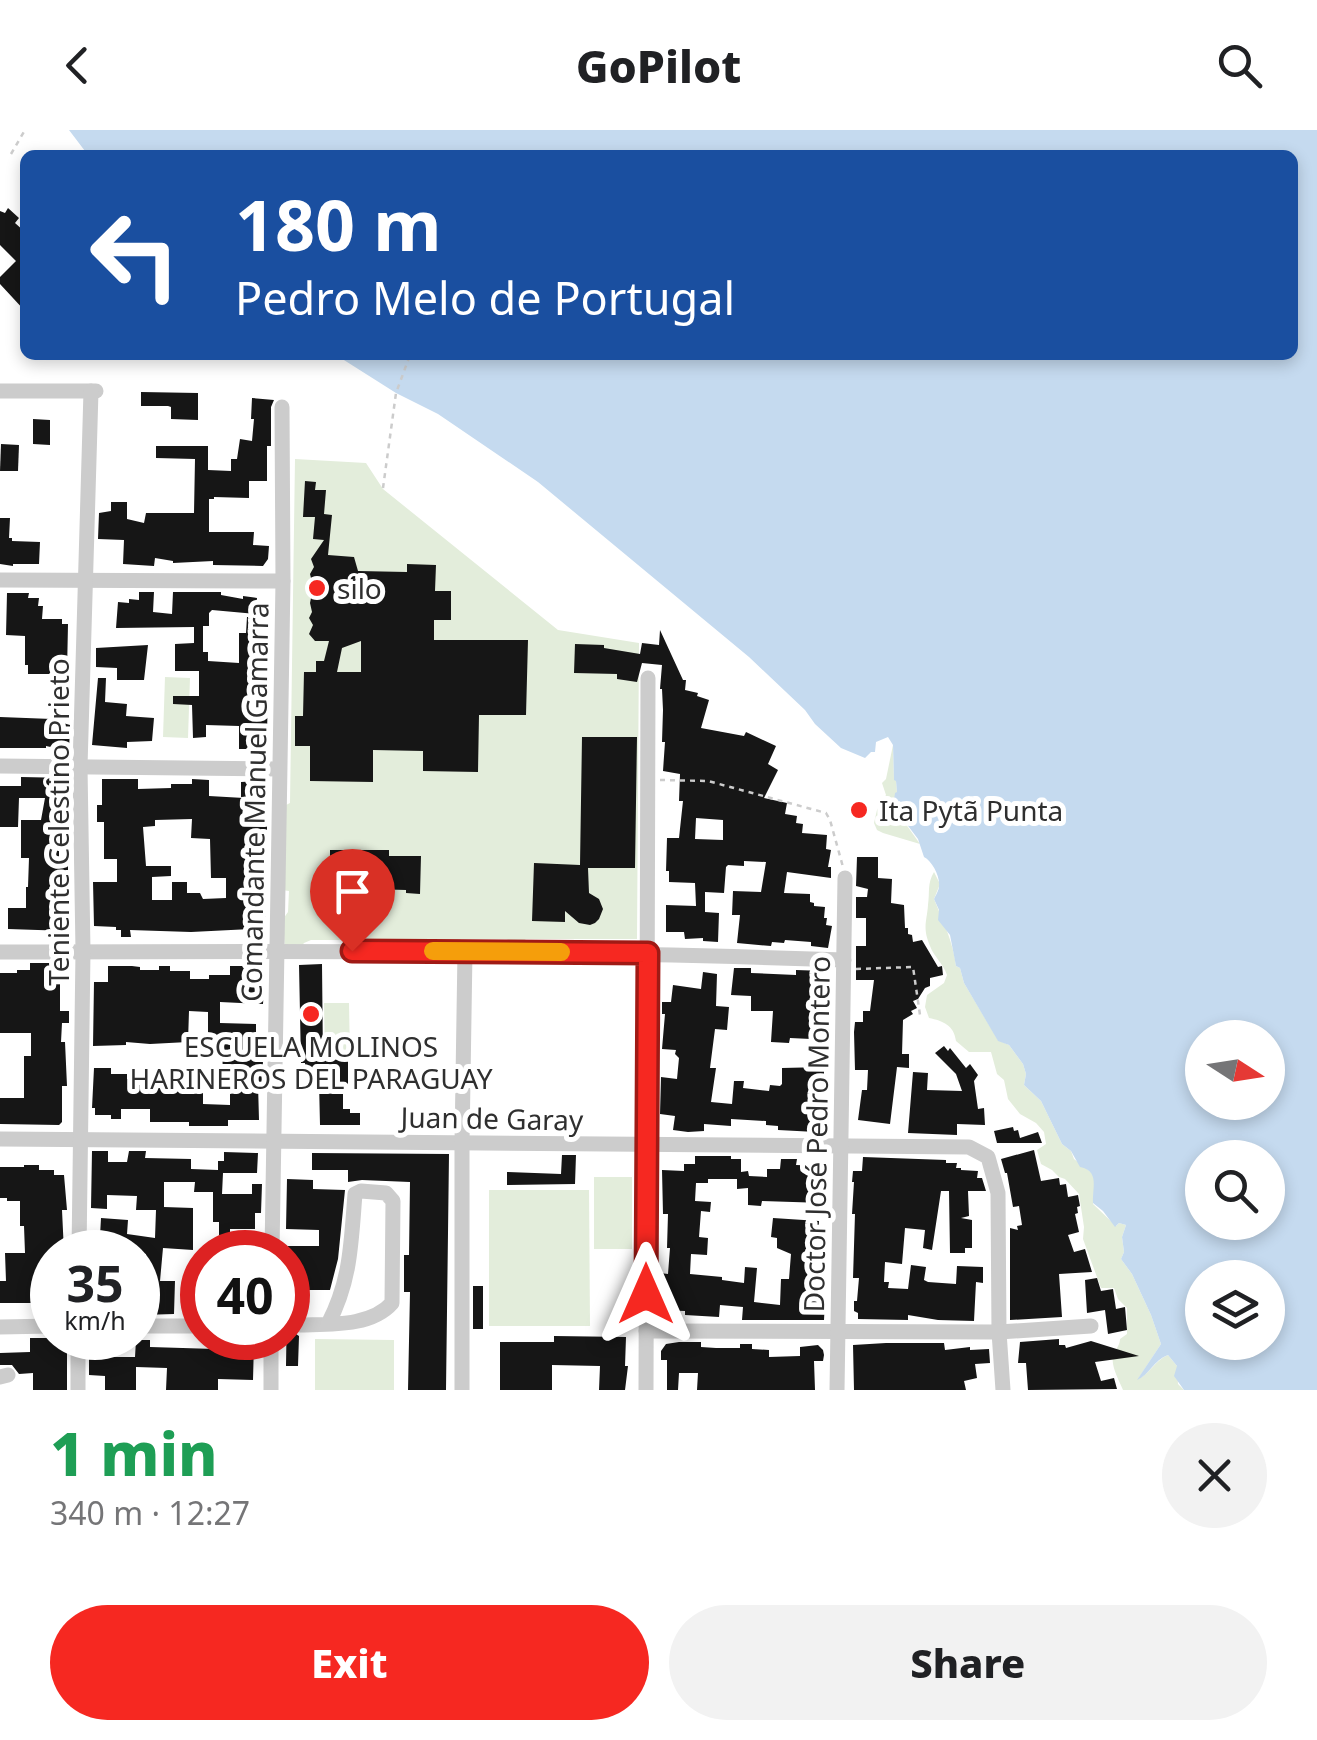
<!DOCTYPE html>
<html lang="en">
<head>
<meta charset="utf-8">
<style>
	:root { --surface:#fff; --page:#f2f2f2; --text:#202124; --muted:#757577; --accent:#f62821 }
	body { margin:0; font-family:"Noto Sans",sans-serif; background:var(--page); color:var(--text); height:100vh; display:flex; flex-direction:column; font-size:38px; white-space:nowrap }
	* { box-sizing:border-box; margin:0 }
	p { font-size:32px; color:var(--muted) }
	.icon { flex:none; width:55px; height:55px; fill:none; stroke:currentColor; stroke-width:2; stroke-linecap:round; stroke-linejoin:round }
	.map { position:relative; height:1260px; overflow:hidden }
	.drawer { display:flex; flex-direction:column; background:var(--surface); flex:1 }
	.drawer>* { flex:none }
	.hud { position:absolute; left:20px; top:20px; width:1278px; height:210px; border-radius:15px; box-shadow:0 5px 15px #0003; background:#1a4fa0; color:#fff; overflow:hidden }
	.needle { width:65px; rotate:102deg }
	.buttons { position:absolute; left:1185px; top:890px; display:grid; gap:20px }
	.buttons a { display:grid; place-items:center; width:100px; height:100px; border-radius:50%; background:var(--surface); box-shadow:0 5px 15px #0003; font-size:50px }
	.speed { position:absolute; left:30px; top:1100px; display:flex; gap:20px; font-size:50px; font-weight:700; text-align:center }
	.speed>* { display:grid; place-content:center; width:130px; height:130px; border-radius:50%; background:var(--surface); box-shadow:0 5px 15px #0003; line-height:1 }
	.speed small { font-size:25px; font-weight:400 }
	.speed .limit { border:15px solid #d22; background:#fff; color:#111 }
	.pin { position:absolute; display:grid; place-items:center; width:85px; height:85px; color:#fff; margin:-102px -42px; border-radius:50% 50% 50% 0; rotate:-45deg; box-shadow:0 0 10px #0007 }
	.pin .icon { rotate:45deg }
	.me { position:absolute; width:110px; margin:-55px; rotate:0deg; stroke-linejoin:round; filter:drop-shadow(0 0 8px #0008) }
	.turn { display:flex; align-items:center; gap:35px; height:210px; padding:0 50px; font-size:45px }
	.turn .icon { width:130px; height:130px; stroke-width:2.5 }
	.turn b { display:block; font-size:70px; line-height:85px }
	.round { display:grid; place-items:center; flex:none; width:105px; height:105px; border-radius:52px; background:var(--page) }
	.head { display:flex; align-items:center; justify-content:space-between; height:170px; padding:0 50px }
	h1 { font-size:60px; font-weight:800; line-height:75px; color:#1e9e55 }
	.button { display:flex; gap:20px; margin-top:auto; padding:20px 50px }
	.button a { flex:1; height:115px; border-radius:60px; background:var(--accent); color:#fff; font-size:40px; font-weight:800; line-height:115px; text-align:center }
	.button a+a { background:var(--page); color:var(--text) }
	header { display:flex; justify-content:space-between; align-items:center; height:130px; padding:0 50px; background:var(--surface); font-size:45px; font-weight:800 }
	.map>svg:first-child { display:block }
	.green { fill:#e3eddb }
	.water { fill:#c5daef; fill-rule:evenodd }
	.building { fill:#161616; fill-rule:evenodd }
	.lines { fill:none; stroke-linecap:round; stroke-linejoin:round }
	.path { stroke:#ccc; stroke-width:2.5; stroke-dasharray:5 5; stroke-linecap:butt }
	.minor { stroke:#ccc; stroke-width:15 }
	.route-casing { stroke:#a01a15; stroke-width:25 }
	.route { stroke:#f62821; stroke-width:18 }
	.slow { stroke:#f59e0b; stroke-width:18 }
	.poi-dot { fill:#f62821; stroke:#fff; stroke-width:4 }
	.labels { text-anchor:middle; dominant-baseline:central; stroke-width:10; stroke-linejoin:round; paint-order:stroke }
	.poi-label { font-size:28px; fill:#2f2f2f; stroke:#fff; text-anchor:start }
	.street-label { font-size:28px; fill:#2f2f2f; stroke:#fff }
</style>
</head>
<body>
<header><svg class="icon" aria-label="back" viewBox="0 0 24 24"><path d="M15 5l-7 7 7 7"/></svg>GoPilot<svg class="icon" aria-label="search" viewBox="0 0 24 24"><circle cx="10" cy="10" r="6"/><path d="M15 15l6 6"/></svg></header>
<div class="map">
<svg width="1317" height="1260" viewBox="0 0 1317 1260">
	<rect width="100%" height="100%" fill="#fff"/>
	<g class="green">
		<path d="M295,329L366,333L383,359L558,500L639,513L637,809H526L520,813L506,809H461L458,812L447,810H407L404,813L391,810H311L304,813L300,818L285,820L283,789L288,782L289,761L282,760V677L290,673Z"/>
		<path d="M165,547L190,548L188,608L163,607Z"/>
		<path d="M893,615L894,650H896L897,662L893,676L920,714L883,703L877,700L874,693L877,680L886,665L882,653L886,649Z"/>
		<path d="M934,742L940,754L934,769C943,791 953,812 956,836L960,838L964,853L998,910L1009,915L1023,934L1026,944L1024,955L1041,971L1062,1014L1071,1021L1074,1029L1092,1043L1095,1050L1093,1074L1116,1096L1119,1093L1126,1095L1122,1107L1124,1122L1121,1129L1132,1144L1151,1185L1161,1214L1138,1249C1150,1244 1155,1230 1168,1225L1177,1236L1178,1254L1184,1260H1123C1119,1250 1109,1234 1114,1223C1117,1218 1120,1214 1120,1209L1127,1204V1178L1118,1169L1114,1158H1101L1083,1109L1084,1097L1079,1064L1065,1049L1059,1047L1052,1040L1041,1034L1037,1020L1046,1014L1044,1002L1036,993L1020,984L1008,969L1004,950L997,944L991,922H969L956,911C954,895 943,891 929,888L925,877L927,865L944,853L947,845C943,833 934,827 930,816C922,797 927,791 928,775C930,761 927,754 934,742Z"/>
		<path d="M324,873H349L350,928H325Z"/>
		<rect x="594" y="1047" width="38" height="72"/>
		<path d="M489,1060H589L590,1196H489Z"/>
		<path d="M315,1209L394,1210V1260H315Z"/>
	</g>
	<path class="water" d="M69,0H1317V1260H1184L1174,1246L1177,1236L1168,1225C1154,1230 1149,1245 1137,1250L1161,1214L1151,1185L1132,1144L1121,1129L1124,1122L1122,1107L1126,1095L1119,1093L1115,1097L1103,1081L1093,1073C1092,1058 1100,1041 1080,1037L1071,1021L1062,1014L1041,971L1024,955L1026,944L1023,934L1009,915L998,911L964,853L960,838L956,836L950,805L938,790L939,780L934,769C936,765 939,760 939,756C940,746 932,731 924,727L918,709L893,676L895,663L897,662L896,651L894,650L893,615L888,607L876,612L875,622H871L865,628L841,618L815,594L805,580L749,527L538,352L438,284L396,263L336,225H1292V25H88ZM1202,908H1268V972H1202ZM1202,1028H1268V1092H1202ZM1202,1148H1268V1212H1202Z"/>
	<g class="building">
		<path d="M8,78L19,88L15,93L25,102V181L0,154V147L16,131L0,115V81L5,83Z"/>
		<path d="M141,262L198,263V290L171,289V277L168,276H141Z"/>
		<path d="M252,268L274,270L271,277V316H267V351H249V368L214,367V369H209V402H254L253,415L269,416L268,429L263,436L213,435V431L173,433V431L155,428L154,436L123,434L124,410L98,409L99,383L111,381V372H127V389L144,393L146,383H194L195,329L156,328V316H208V340L231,341V329H237L240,309L252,311L254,289H251Z"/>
		<path d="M33,289L50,290V315L33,314Z"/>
		<path d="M1,314L19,315L18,341H0Z"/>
		<path d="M305,351L316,352L315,360H326L324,384L332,385L328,425L354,427L358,441L407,442V434L436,435L435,461H451V490H434V510H528L526,585H479L478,642L423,641V621L373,620V652L310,651V616H295V586H303L304,542H316V531H324L329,511H315L309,504L313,495L309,488L312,482L310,473L312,463L309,458L312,452L310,444L314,437L311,429L324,410L313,409L315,387H303ZM361,511V542H337L342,518Z"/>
		<path d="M0,388H10L9,408H12V411L40,412L39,434H13V436L0,434Z"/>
		<path d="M139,462H154L153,482L172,484L173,462H221V465L243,469V466L257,468L256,484L212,480L209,483V496H203V522H208V531L239,533V503H246L247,487H262L261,503H257L256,523H267L266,543H260V563H268L267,602H254L253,619H239V596L206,595V607L193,608L192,575L173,574V566H199V541H175V514L194,513V497L116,498L118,472L129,473V469L139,470Z"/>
		<path d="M7,463H29L28,468H39L38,476H43L42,489H62V494H68L67,542H72L71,575H63V593L70,595L69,621L46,616V618H0V587L52,589V544H28V535H25V506L6,505Z"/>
		<path d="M660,500L683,550H686L685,560L698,563L697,566L709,570L701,598L744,606L746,602L776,616L768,634L778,640L764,668L787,673L785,684L797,686L796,693L803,694L802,703L827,705L826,719L831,720L828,737H831V748L787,742L784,763L810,764V772L814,773V776L825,777L824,788H827L826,795L832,796L828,818L811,816V812L785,810L784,813L772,812L771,816L737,813L740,785H732L733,761L761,762L766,732L744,731V736L728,735L726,737L724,763L705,762V782L719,783L718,812L703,811V808L685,809L684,802H666V775L696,776L695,753L669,752V741H666L667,708H679L683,671H679L680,644L663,641L665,612H662L663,580L662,559H660L662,535L642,533L637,552L617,549V544L574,543L575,514L604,515V518L640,524L642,513L659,515ZM696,688L723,690V710L695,709Z"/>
		<path d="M148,515L144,550H117V538L96,537V518Z"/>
		<path d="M98,548H106L105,572L127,574L126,586L154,588L152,611L127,612V618L92,615Z"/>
		<path d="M582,607H637L635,738H588L589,763L599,769L603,779L599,789L595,793L590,795L579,793L565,781V792L532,791L534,733L580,735Z"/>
		<path d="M21,647L69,648V662L64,685L62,684L61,689L56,688V717H59V729H68V801L8,799V778H26V757H28L29,728H21V690H41L45,668H19L18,697H0V656H21Z"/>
		<path d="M102,649H138V659L171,658V654H192V649L209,650V666L244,668L242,687H267V708H259L260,717H255V722H252V748H255V759L265,760L266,787H257V796L251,795V799L191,802L130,800L131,807H121V800H116V797L94,796L93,752H117V729H104V692H97V675H102ZM192,689L191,708L210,709L211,748H226V768L203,769L200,763H187V752H172V770H152V747L171,746V736H146L143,697L155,696V690Z"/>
		<path d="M264,651V666L241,667V652Z"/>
		<path d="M330,720H389V726H421L420,764L406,763V760L372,759V769L350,768V760L330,759Z"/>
		<path d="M857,727H878V748L892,749L891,773L904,775L905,798H908V804L912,805L913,812L922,810L938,837L942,836L943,845L930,848V856L925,858L918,869L913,871L917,878L911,881L913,884L903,890L902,924H909V938L897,937L890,994L858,990L862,960H867L868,940H855L854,902L855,892H863V881H870L874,850H856V816H866V788H856V767H867L868,759L856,756Z"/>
		<path d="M30,833H62L68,840V854H60V881H69V893H62L61,912H65L67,956H62V992L59,995L0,994V968H24V926H31V903H0V843H17V840H30Z"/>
		<path d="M322,834L323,930L348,929V959H343V979H350V983H360V995H320L319,952L305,938V933H301L299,835Z"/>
		<path d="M108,836H132L140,837V840H159V836H170V841H190V849H209V845H230V836H252V840H260V857H264L263,874L220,872V893L256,894V908H264L262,954H258L259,990H228V996H189V992H150V979H121V989H111V985H95V978H92L94,938H111V944H127V949H162V951L189,952V950L199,949V956H203V974L230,975V954H227V947H223L222,914H216V909H208V882L189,881L188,912L150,914L126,912V915L93,916L94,852H108Z"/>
		<path d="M734,838H751V843L796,845V840L825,841L824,857H817L811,909L790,908L789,913L771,912L773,881H751V866L731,865Z"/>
		<path d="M703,842L717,844L716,876L729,877L727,900L715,899L710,938H716L711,972L732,974L734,951H744L743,958L769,961L770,955L780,956L782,954V938L824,937V958H820V964H809V986H823V997L816,1002L778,1000V996L766,995V991L731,989V996L704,994V1001L688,1002L673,1000L675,986L660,984L661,947L677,949L679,928L675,924L676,920L662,919L665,884H662V872H671L673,855L701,859Z"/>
		<path d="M944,916L948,921L950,918L966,938L970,934L978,945L974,951L978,979L984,978L985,995L957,994V1005L908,1003L913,942L928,943L927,960L962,961L956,944L935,923Z"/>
		<path d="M1013,997L1014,1001L1018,1000L1020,1008L1038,1002L1042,1013H997L994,1001Z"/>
		<path d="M1034,1020L1041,1051L1059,1048L1060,1055L1066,1054L1068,1067L1078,1065L1080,1076L1077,1077L1078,1083L1075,1084L1079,1102L1068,1105L1074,1122L1085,1119L1092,1142L1059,1144L1062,1187L1010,1190V1098L1018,1100L1017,1096L1022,1095L1019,1076L1013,1077L1007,1043H1005L1001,1029Z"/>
		<path d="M92,1021H108V1032H127L129,1021H146L145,1028L191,1029V1039L218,1040V1031H224V1022L258,1023L257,1043H223L222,1064H252V1054H262L261,1083H255V1099H230V1105H219V1092H213V1062H194L195,1052H164V1077L193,1078V1120L163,1118L160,1151H175L174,1184L141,1185L146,1124L106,1120L107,1106H100L101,1088L128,1090L127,1104L155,1108L156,1080H136L137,1066L107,1065V1079L91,1078Z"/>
		<path d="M312,1023L449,1024L446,1260H408L410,1162H404V1125H409L410,1052L362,1050L348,1052V1040H312Z"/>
		<path d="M562,1025H576L575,1054L507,1055V1042L561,1044Z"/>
		<path d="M695,1026H731V1029H741V1042L748,1041L749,1046L767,1047V1039H780L781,1029H797L796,1035L825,1036L824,1073L762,1071L761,1076L748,1075V1058L737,1059V1049H708V1053H696L695,1071L711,1072L710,1082L701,1081L699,1107L708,1108L707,1125L691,1124L690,1144L722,1147V1150L744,1153L745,1137L757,1138L754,1172L780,1175L781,1149H789L791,1124L777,1118V1108L771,1107L773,1088L819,1091L818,1110H812L810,1138H814V1150L820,1151V1170H825L824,1190H742L743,1177L720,1175L719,1187L685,1185V1181L657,1180L660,1143L668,1144L670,1118H667L668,1084H663L662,1040L684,1041V1034H695Z"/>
		<path d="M863,1027L946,1030V1033H957L956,1038H961V1040L978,1041L977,1048H982L986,1061H968L969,1086L961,1088L972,1090V1118H965V1123H950L949,1061H941L932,1120L923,1118L925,1100L905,1098L902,1134L885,1132L884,1152H889L888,1158L908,1159L911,1135L926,1137L924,1150L928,1152L956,1154L957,1136L983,1137V1153L976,1152L974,1191L938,1190L908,1185V1190L858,1189V1183L854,1181V1171H857L859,1148H853L855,1084H852L854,1052H852L853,1041H862Z"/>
		<path d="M24,1035H39V1040H54V1045H64L67,1080H62L64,1122H52V1173H0V1151H6L5,1123H25L24,1096H20V1071H7V1068H0V1037H24Z"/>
		<path d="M287,1049L313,1050V1059L345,1060L338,1129L330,1160H299V1184L290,1190V1200L299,1206L298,1236H286L288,1116H319V1100L286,1099Z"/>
		<path d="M1097,1148L1101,1161L1113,1159L1116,1179L1125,1177L1127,1200L1108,1204L1105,1180L1087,1183L1085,1150Z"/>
		<rect x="473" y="1156" width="10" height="43"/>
		<path d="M554,1206L626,1207L625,1236H628L625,1260H599L600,1236L552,1235V1260H500V1212H554Z"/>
		<path d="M30,1208H67V1260H33V1243L19,1244L12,1235H0V1223L30,1222Z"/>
		<path d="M1059,1209V1215H1065L1066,1218L1091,1211L1139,1226L1095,1232L1101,1251L1114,1248L1117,1259L1028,1260L1026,1233H1018L1020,1212Z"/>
		<path d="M136,1210H150V1217L215,1219V1215H239L240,1210L254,1212L253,1250L218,1249V1260H166L167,1238L136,1237V1260H105V1246L89,1245V1214H105L104,1227H135Z"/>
		<path d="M679,1212H701V1217L716,1218H740V1214H752V1219L769,1220V1227L800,1226V1217L818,1215L823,1220L824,1225L823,1231H814L815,1260H697L698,1243H679L678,1260H667V1230H661V1221L666,1214Z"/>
		<path d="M886,1213H944L945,1220L970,1217V1220L989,1219L990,1233L975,1234L977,1248L964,1251L966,1260H854L853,1215Z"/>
	</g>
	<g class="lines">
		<g class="path">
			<path d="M11,24L25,0"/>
			<path d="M383,358L396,263L410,225"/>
			<path d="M660,650L708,651L826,683L830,690L843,737"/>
			<path d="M856,839L913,837L920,885"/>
		</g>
		<g class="minor">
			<path d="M0,261H96"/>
			<path d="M0,450L283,451"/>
			<path d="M0,636L279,639"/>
			<path d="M0,822C282,821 563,820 844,830"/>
			<path d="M0,1009L969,1017L988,1027L998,1063L999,1202L1003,1260"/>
			<path d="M79,1122L83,821L80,637L91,261"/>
			<path d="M272,1122L283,451L282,277"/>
			<path d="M300,1195C329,1194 371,1197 392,1173L393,1071L386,1063L361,1061L355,1064C351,1113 351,1150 328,1194"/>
			<path d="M138,1196H202"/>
			<path d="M0,1197L52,1196"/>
			<path d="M646,1201L999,1202L1091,1196"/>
			<path d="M271,1208V1260"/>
			<path d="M0,1247L8,1245"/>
			<path d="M78,1260V1208"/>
			<path d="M462,1260V1013L465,821"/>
			<path d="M646,1260L648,548"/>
			<path d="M837,1260L845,748"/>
		</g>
	</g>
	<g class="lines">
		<g class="route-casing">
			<path id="route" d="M352,821L648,823L646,1164"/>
		</g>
		<use href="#route" class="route"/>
		<path class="slow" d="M433,821L561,822"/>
	</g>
	<g class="poi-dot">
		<circle cx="317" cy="458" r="10"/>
		<circle cx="859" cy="680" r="10"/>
		<circle cx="311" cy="884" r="10"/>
	</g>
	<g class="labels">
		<g class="poi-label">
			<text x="337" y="458">silo</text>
			<text x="879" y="680">Ita Pytã Punta</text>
			<text x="311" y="916" text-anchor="middle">ESCUELA MOLINOS<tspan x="311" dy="32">HARINEROS DEL PARAGUAY</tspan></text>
		</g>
		<g class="street-label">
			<text transform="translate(254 672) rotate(-89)">Comandante Manuel Gamarra</text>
			<text transform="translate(58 692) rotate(-90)">Teniente Celestino Prieto</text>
			<text transform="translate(492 988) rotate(1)">Juan de Garay</text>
			<text transform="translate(816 1004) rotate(-89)">Doctor José Pedro Montero</text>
		</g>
	</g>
</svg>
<div class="buttons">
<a><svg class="needle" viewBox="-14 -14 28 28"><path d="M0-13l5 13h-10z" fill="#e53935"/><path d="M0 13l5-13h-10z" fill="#757577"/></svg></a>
<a><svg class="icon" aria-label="search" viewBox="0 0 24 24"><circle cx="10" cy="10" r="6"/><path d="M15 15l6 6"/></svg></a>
<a><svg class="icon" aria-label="layers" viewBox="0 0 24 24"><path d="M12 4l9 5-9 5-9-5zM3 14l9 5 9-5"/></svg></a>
</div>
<div class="speed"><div>35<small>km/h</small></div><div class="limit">40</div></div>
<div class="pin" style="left:352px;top:821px;background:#d93025"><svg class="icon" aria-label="arrive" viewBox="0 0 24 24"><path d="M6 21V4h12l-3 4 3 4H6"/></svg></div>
<svg class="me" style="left:646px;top:1164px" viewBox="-20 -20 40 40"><path d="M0-17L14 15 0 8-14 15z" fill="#f62821" stroke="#fff" stroke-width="4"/></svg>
<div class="hud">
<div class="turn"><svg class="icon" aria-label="left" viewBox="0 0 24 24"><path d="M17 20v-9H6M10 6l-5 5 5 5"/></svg><div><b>180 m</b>Pedro Melo de Portugal</div></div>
</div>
</div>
<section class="drawer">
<div class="head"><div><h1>1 min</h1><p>340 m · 12:27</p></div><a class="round"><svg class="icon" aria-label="close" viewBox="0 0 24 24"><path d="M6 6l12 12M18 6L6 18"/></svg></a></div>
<div class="button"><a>Exit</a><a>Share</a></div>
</section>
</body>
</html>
